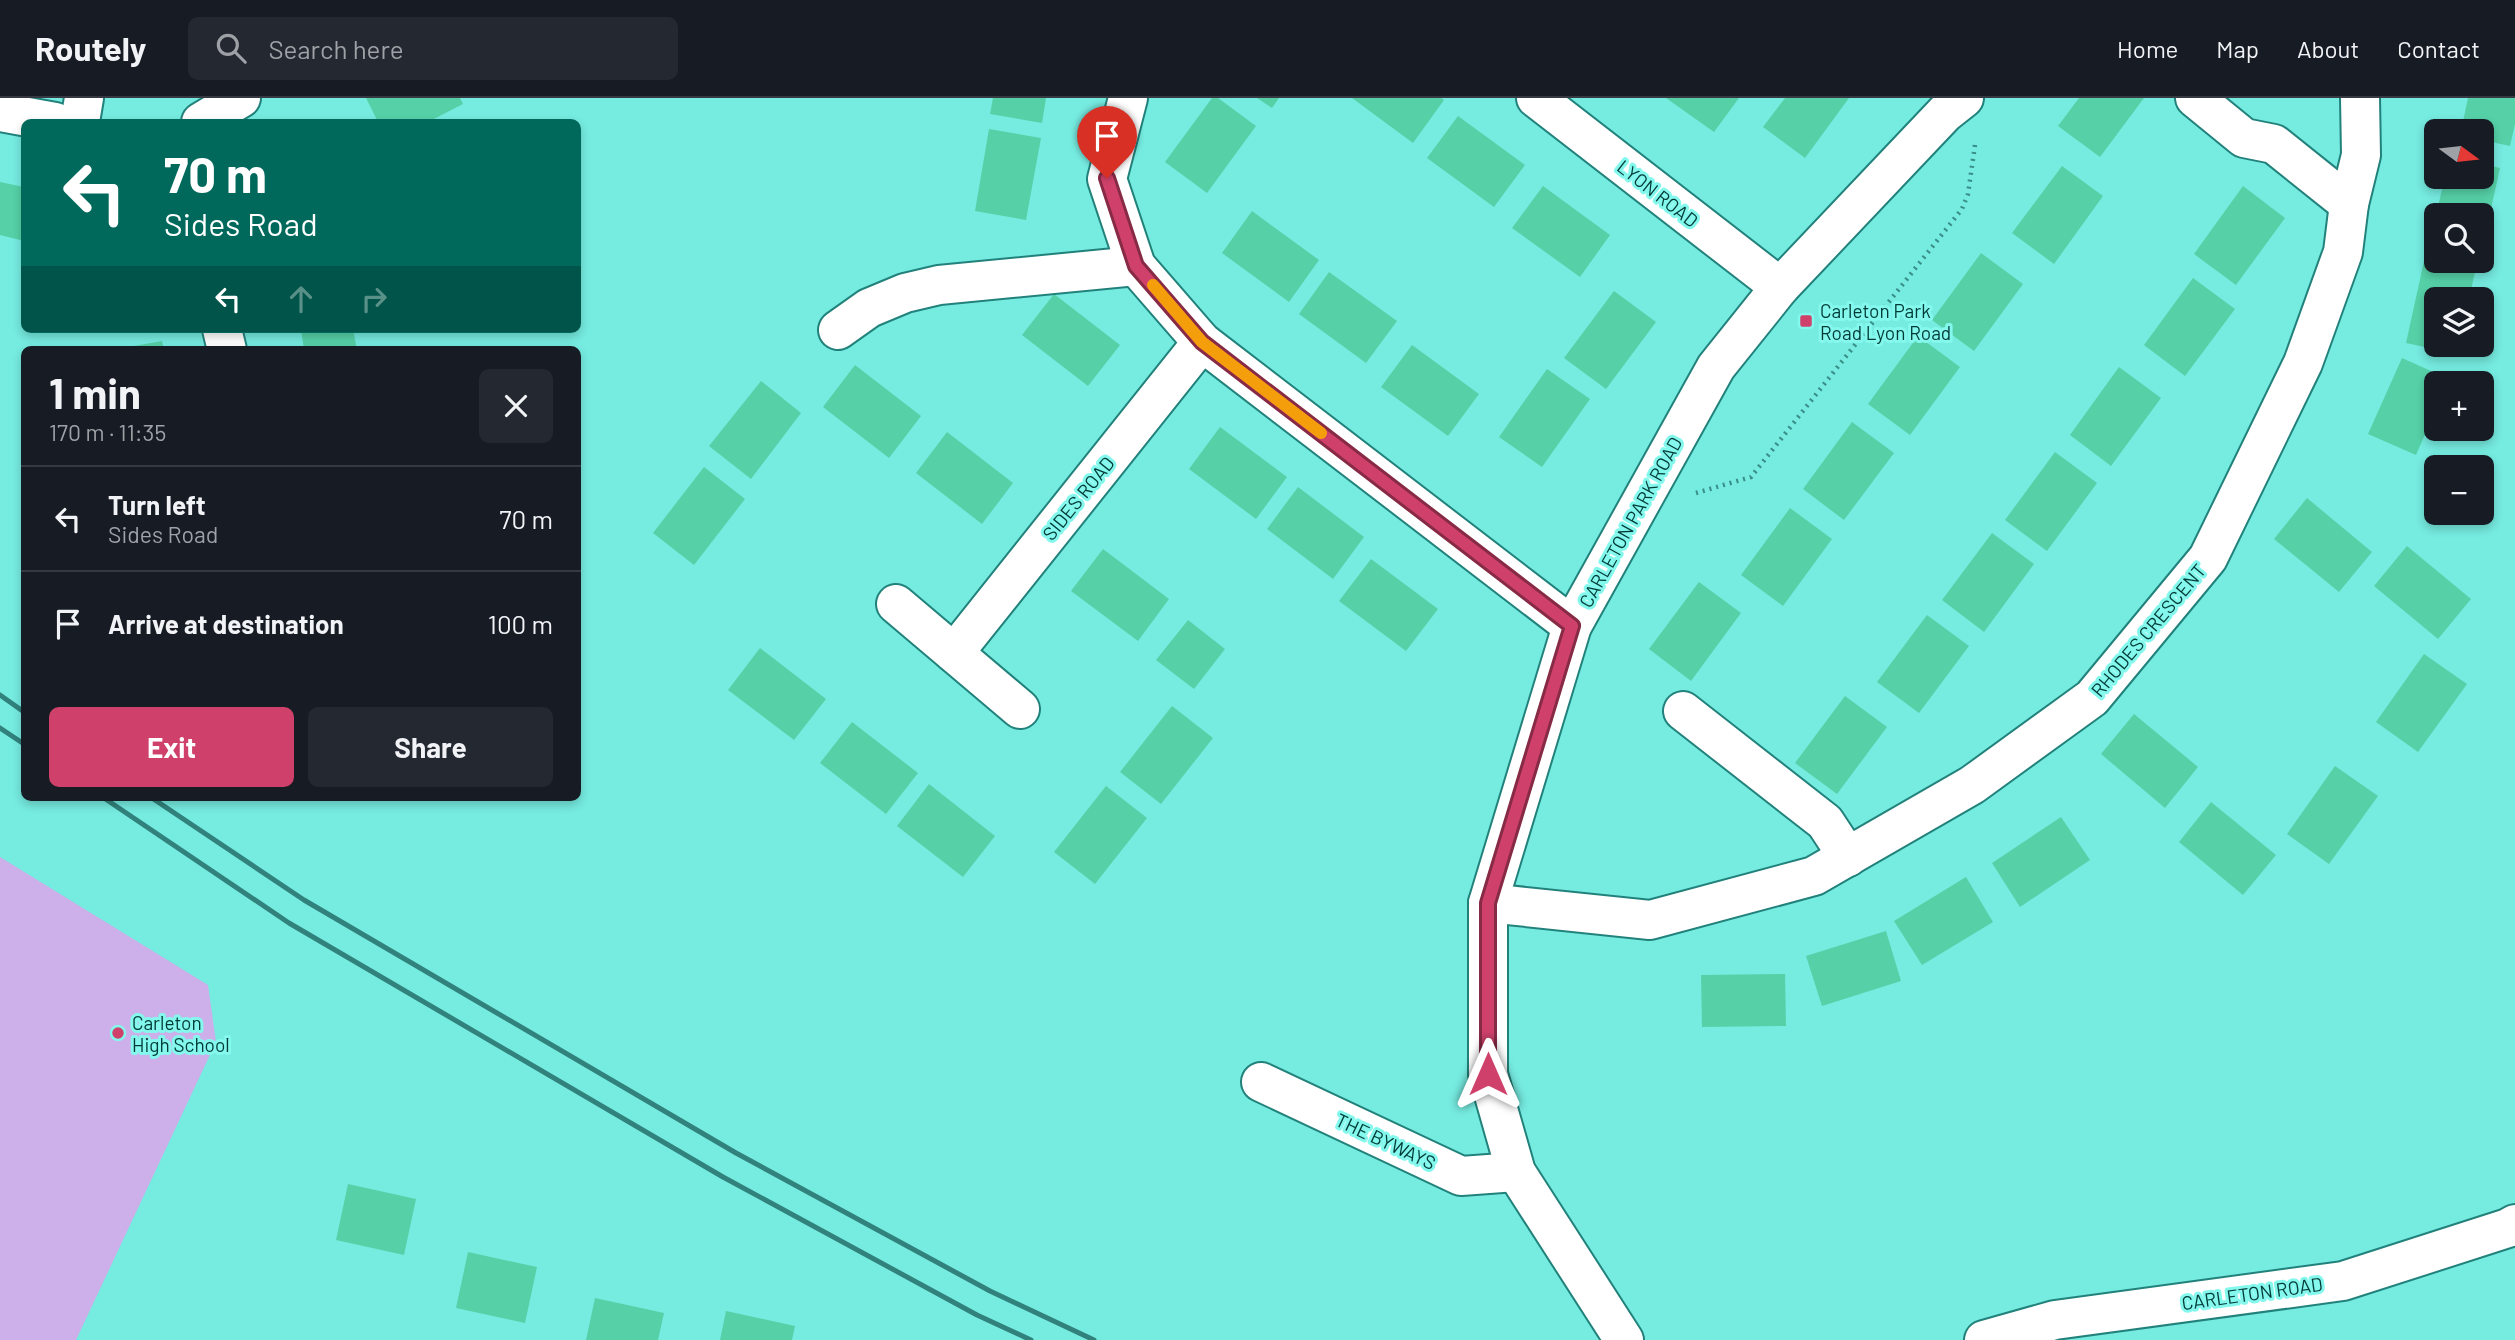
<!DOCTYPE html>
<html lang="en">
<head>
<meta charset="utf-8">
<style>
	:root { --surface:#171b24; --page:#242831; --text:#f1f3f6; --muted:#9ea1a6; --line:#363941; --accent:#cf416a }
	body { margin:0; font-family:Barlow,sans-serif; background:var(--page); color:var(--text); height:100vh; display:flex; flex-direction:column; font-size:26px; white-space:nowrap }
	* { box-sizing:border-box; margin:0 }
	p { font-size:23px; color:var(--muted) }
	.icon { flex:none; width:38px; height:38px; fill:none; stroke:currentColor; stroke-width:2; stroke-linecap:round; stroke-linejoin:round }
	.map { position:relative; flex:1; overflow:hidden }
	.panel { position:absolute; left:21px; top:248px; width:560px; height:455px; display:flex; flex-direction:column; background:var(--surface); border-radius:10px; box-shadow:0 4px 10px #0003 }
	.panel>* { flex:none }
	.banner { position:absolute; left:21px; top:21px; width:560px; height:214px; border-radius:10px; box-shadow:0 4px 10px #0003; background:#00695c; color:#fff; overflow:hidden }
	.needle { width:46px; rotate:105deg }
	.fabs { position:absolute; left:2424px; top:21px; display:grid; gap:14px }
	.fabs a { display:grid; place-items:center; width:70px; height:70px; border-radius:10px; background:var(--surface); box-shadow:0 4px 10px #0003; font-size:35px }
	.pin { position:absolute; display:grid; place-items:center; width:60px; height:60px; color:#fff; margin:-72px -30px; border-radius:50% 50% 50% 0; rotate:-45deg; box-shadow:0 0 7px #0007 }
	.pin .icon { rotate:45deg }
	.me { position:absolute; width:77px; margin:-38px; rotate:0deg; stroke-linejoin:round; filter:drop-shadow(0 0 5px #0008) }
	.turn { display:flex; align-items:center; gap:24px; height:147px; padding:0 28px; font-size:32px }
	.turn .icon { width:91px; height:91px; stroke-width:2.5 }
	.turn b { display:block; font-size:49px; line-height:60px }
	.lanes { display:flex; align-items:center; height:66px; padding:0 28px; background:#0003; justify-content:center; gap:35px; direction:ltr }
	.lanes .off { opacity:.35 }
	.round { display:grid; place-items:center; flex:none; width:74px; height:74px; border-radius:10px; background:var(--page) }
	.summary { display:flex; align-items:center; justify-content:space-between; height:119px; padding:0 28px }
	h1 { font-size:42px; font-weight:700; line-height:52px }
	.action { display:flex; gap:14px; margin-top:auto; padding:14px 28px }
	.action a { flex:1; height:80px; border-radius:10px; background:var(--accent); color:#fff; font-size:28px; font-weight:700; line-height:80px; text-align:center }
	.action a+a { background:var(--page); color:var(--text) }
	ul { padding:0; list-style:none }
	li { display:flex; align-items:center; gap:21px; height:105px; padding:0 28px; border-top:2px solid var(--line) }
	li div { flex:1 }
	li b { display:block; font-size:26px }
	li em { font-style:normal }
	header { display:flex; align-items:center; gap:42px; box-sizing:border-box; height:98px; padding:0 35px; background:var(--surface); border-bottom:2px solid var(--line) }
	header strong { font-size:33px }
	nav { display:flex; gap:38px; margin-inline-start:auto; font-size:24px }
	.search { width:490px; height:63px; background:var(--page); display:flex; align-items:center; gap:18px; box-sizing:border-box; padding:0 24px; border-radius:10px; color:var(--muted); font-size:26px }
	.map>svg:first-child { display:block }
	.green { fill:#cdafea }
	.building { fill:#56d1a7 }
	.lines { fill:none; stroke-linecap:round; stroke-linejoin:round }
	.minor-casing { stroke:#22827b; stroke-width:42 }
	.path { stroke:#398f87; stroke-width:4.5; stroke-dasharray:2 5; stroke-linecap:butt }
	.minor { stroke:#fff; stroke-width:38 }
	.rail { stroke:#31827c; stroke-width:5 }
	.route-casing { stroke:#872a45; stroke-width:18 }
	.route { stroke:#cf416a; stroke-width:12 }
	.slow { stroke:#f59e0b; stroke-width:12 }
	.poi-dot { fill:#cf416a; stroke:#84f8ed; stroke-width:2.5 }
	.labels { text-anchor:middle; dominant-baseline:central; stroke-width:6; stroke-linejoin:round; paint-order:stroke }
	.street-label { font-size:19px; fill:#013a36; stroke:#84f8ed }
	.poi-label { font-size:19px; fill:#013a36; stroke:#84f8ed; text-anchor:start }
</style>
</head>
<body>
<header>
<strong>Routely</strong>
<div class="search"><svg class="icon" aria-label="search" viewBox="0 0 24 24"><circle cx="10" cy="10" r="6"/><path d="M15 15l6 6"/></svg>Search here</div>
<nav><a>Home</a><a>Map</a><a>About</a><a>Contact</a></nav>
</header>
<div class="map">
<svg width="2515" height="1242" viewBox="0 0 2515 1242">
	<rect width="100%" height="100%" fill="#76ebe0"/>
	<path class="green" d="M0,759L208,887L216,944L76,1242H0Z"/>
	<g class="building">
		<path d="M366,0H460L463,6L428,24H378Z"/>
		<path d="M993,0H1046L1042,25L990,16Z"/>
		<path d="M1212,0H1218L1256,28L1207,95L1165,64Z"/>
		<path d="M1257,0H1279L1272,10Z"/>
		<path d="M1352,0H1441L1444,2L1413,45Z"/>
		<path d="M1666,0H1739L1714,34Z"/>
		<path d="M1785,0H1849L1805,60L1763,29Z"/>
		<path d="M2079,0H2144L2100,59L2058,28Z"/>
		<path d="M2468,0H2515V26L2510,48L2482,42V33H2461Z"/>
		<path d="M1458,18L1525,67L1494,109L1427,60Z"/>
		<path d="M989,31L1041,40L1026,122L975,113Z"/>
		<path d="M2482,66L2500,70L2483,147L2482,117H2436L2445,79H2482Z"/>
		<path d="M2062,68L2103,98L2054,166L2012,135Z"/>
		<path d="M0,84L24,89V143L0,137Z"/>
		<path d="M1543,88L1610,137L1580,179L1512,130Z"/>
		<path d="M2243,88L2285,120L2236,187L2194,156Z"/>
		<path d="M1252,113L1319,162L1289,204L1222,155Z"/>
		<path d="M1981,155L2023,186L1974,253L1932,222Z"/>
		<path d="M2424,163L2475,174L2469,201H2436V247H2459L2457,256L2406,245Z"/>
		<path d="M1329,174L1397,223L1366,265L1299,216Z"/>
		<path d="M2193,180L2235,211L2185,278L2144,247Z"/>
		<path d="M1614,193L1656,224L1606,291L1564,260Z"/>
		<path d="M1054,196L1120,247L1088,288L1022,237Z"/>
		<path d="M301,231H353L357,252H304Z"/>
		<path d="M1918,238L1960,269L1910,337L1868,306Z"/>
		<path d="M162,243L164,252H117V251Z"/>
		<path d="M1412,247L1479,296L1448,338L1381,289Z"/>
		<path d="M2402,260L2449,281L2447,285H2436V311L2416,357L2368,336Z"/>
		<path d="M855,267L921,318L889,360L823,309Z"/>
		<path d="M2119,269L2161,300L2111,368L2070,337Z"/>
		<path d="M1547,271L1590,301L1542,369L1499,339Z"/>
		<path d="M761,283L801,315L751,381L709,348Z"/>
		<path d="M1852,324L1894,355L1844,422L1803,391Z"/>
		<path d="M1220,329L1287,379L1256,421L1189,371Z"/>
		<path d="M947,334L1013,385L982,426L916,375Z"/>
		<path d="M2055,354L2097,385L2047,453L2005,422Z"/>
		<path d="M704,369L745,401L694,467L653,435Z"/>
		<path d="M1298,389L1364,439L1333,481L1267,431Z"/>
		<path d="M2307,400L2372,454L2339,494L2274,441Z"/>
		<path d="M1790,410L1832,441L1783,508L1741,477Z"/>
		<path d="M1992,435L2034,466L1984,534L1942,502Z"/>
		<path d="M2407,448L2471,501L2438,541L2374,488Z"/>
		<path d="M1103,451L1169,501L1138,543L1071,493Z"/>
		<path d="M1371,461L1438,511L1406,553L1339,503Z"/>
		<path d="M1699,484L1741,515L1691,583L1649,551Z"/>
		<path d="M1927,517L1969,548L1919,615L1877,584Z"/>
		<path d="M1188,522L1225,551L1194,591L1156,562Z"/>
		<path d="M760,550L826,601L794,642L728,592Z"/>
		<path d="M2424,556L2467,586L2418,654L2376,624Z"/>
		<path d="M1845,598L1887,629L1837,696L1795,665Z"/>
		<path d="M1172,608L1213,640L1161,706L1120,674Z"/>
		<path d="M2134,616L2198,669L2165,710L2101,656Z"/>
		<path d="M852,624L918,675L886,716L820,665Z"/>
		<path d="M2335,668L2378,698L2329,766L2287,736Z"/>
		<path d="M929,686L995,738L963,779L897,728Z"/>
		<path d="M1106,688L1147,720L1095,786L1054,754Z"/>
		<path d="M2211,704L2276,757L2243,797L2179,744Z"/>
		<path d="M2061,719L2090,762L2020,809L1992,765Z"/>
		<path d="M1966,779L1993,824L1922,867L1894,823Z"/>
		<path d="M1886,833L1901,883L1822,908L1806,858Z"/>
		<path d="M1785,876L1786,928L1702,929L1701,877Z"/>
		<path d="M348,1086L416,1101L404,1157L336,1142Z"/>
		<path d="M468,1154L537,1169L525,1225L456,1210Z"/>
		<path d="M595,1200L664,1215L658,1242H586Z"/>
		<path d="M726,1213L795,1228L792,1242H720Z"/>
	</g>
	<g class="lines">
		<g class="minor-casing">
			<g id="minor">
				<path d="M1128,0L1107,81L1136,168L1202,244L1572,528"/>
				<path d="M1536,0L1780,189"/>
				<path d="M2195,0L2244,40L2274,46L2349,106"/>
				<path d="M0,14L55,24"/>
				<path d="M80,24L84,0"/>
				<path d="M201,24L241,0"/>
				<path d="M222,231L227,252"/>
				<path d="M838,232L869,210L905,195L939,187L1136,168"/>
				<path d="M896,506L1020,611"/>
				<path d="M954,555L1202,244"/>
				<path d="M1683,613L1825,724L1848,759"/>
				<path d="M1488,805L1650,822L1814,778L1972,687L2092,600L2208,460L2303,265L2343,154L2349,106L2361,57L2360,0"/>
				<path d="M1261,984L1461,1078L1516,1074"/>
				<path d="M1624,1242L1516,1074L1488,976V805L1572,528L1716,269L1780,189L1945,15L1964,0"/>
				<path d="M1984,1242L2055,1222L2343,1183L2508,1130L2515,1126"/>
			</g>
		</g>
		<path class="path" d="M1696,395L1751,379L1962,111L1968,96L1975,47"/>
		<use href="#minor" class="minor"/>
		<g class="rail">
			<path d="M0,597L24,614"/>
			<path d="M0,630L24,646"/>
			<path d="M104,700L289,825L723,1079L977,1217L1031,1242"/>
			<path d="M152,700L304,802L736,1055L990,1193L1094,1242"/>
		</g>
	</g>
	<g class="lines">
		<g class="route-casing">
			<path id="route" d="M1107,80L1136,168L1202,244L1572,528L1488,805V976"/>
		</g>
		<use href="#route" class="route"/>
		<path class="slow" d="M1153,187L1202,244L1321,335"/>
	</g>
	<g class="poi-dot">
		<rect x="1799" y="216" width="14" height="14" rx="3.5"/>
		<circle cx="118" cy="935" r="7"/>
	</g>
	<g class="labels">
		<g class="street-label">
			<text transform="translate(1658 95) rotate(38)">LYON ROAD</text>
			<text transform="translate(1078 400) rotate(-51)">SIDES ROAD</text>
			<text transform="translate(1630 424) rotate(-61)">CARLETON PARK ROAD</text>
			<text transform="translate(2148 532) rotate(-50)">RHODES CRESCENT</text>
			<text transform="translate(1386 1043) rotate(25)">THE BYWAYS</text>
			<text transform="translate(2252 1195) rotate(-8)">CARLETON ROAD</text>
		</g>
		<g class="poi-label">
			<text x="1820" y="212">Carleton Park<tspan x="1820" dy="22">Road Lyon Road</tspan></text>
			<text x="132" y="924">Carleton<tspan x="132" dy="22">High School</tspan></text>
		</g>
	</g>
</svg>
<div class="fabs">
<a><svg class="needle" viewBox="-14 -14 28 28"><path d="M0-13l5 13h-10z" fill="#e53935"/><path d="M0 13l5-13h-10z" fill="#9ea1a6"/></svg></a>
<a><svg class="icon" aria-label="search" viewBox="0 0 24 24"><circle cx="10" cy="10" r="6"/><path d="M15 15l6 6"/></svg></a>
<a><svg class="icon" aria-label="layers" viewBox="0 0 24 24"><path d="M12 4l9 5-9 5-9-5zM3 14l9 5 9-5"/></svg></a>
<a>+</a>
<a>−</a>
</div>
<div class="pin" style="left:1107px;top:80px;background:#d93025"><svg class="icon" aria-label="arrive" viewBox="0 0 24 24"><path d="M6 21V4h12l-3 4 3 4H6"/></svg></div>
<svg class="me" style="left:1488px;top:976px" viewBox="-20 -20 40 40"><path d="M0-17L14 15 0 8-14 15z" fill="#cf416a" stroke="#fff" stroke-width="4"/></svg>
<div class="banner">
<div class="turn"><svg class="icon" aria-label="left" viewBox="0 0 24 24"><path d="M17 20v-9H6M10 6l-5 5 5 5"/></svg><div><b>70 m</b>Sides Road</div></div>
<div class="lanes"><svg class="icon" aria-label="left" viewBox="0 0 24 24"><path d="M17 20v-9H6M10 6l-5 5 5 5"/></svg><svg class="icon off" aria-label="ahead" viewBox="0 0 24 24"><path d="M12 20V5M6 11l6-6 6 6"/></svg><svg class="icon off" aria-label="right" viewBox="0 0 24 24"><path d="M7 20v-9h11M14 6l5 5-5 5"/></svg></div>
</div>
<section class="panel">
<div class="summary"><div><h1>1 min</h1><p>170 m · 11:35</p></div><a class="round"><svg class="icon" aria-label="close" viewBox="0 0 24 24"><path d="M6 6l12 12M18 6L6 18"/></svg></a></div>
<ul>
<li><svg class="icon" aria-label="left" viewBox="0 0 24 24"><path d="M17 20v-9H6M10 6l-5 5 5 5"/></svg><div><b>Turn left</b><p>Sides Road</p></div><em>70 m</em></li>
<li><svg class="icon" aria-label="arrive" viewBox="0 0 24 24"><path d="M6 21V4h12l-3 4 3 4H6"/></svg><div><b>Arrive at destination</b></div><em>100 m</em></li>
</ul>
<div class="action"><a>Exit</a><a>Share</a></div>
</section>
</div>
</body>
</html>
